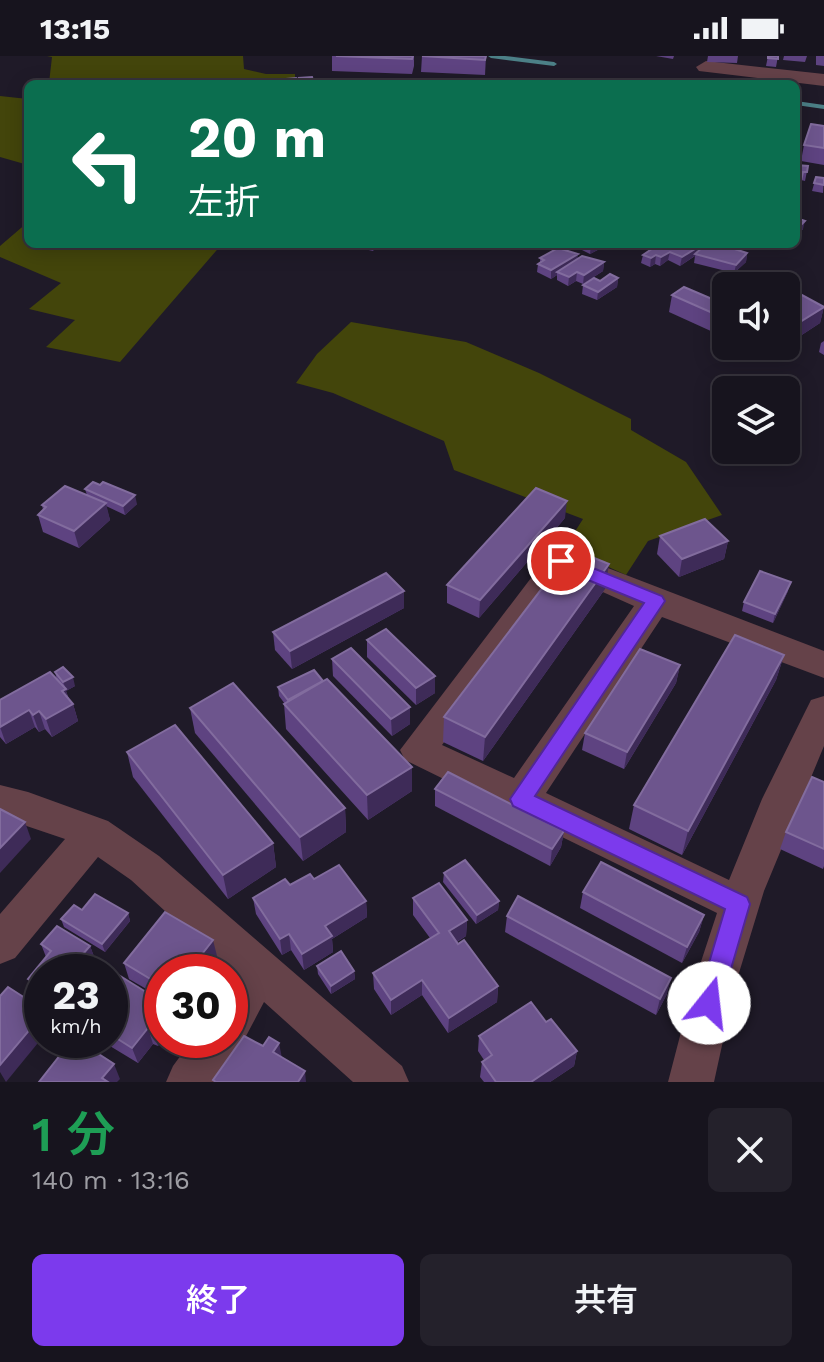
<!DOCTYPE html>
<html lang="ja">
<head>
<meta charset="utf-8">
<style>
	:root { --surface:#17141e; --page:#24212b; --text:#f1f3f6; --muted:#9e9ea4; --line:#36333c; --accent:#7c3aed }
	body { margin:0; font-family:"Work Sans","Noto Sans JP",sans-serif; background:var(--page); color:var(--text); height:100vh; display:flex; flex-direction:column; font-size:30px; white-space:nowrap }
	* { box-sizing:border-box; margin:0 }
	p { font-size:26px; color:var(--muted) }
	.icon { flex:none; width:44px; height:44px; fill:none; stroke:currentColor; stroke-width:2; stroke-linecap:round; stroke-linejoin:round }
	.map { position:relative; height:1026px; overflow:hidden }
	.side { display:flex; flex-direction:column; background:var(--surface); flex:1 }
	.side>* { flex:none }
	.guide { position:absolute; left:24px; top:24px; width:776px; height:168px; border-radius:12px; box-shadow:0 4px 20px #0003,0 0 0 2px var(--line); background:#0b6e4f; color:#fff; overflow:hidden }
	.buttons { position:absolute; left:712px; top:216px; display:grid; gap:16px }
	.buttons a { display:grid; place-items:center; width:88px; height:88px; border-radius:12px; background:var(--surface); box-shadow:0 4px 20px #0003,0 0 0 2px var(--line); font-size:40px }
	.speed { position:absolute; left:24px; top:898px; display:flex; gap:16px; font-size:40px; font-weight:700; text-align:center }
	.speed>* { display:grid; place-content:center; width:104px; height:104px; border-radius:50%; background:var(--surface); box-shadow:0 4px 20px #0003,0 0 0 2px var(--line); line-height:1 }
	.speed small { font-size:20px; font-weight:400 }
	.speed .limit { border:12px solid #d22; background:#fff; color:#111 }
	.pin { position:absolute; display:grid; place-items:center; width:68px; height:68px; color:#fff; margin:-34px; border:4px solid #fff; border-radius:50%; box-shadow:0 2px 8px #0007 }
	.me { position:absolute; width:88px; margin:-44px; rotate:16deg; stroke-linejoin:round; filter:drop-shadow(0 0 6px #0008) }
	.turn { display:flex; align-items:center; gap:28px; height:168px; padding:0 32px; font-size:36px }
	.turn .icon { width:104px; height:104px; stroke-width:2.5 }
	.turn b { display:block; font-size:56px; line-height:68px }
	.round { display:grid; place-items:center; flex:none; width:84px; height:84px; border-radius:12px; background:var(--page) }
	.overview { display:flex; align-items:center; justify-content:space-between; height:136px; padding:0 32px }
	h1 { font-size:48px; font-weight:600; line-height:60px; color:#1e9e55 }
	.primary-button { display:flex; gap:16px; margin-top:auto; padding:16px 32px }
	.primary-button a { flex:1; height:92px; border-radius:12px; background:var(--accent); color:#fff; font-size:32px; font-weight:600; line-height:92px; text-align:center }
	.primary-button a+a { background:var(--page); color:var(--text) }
	.status { display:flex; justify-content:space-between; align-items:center; height:56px; padding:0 40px; background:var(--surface); direction:ltr }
	.status svg { height:22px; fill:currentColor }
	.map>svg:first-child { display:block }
	.green { fill:#43450b }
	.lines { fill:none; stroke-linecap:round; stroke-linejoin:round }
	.stream { fill:#4c8087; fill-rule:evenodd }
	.minor { fill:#654249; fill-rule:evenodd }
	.wall { fill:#5e4381 }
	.shaded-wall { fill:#3e2b58 }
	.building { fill:#6d558d; stroke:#826c9e; stroke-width:2 }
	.route { fill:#7c3aed; stroke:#51269a; stroke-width:2 }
</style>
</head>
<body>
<div class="status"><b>13:15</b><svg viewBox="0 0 49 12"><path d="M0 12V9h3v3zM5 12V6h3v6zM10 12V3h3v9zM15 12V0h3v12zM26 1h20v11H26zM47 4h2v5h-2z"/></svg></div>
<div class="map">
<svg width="824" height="1026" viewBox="0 0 824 1026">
	<rect width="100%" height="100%" fill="#1f1a28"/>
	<g class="green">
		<path d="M47,0H243L244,13L266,18H295V26L51,28L49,27L52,1Z"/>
		<path d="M0,40L28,43V109L0,101Z"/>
		<path d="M28,166V188H222L120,306L46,291L75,264L29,253L61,227L0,201V190Z"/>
		<path d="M351,266L466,286L539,317L631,363V374L686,406L722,459L648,485L626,519L565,491L583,463L454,414L444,385L333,337L296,327L317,298Z"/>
	</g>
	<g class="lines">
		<g class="stream">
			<path d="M488,0H505L554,6L557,8L554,10L491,2Z"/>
			<path d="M796,45L824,49V53L796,49Z"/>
		</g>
		<g class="minor">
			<path d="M706,5L824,18V30L699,15L696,11Z"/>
			<path d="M561,494L824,595V622L662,561L546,737L729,824L762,743L806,654L811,644L824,640V690L764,835L735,930L714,1026H668L693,930L717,857L405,704L400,694L550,497ZM567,520L634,550L514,722L442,689Z"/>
			<path d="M0,729L28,736L108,765L159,800L402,1010L409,1026H353L264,946L245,982L240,984L216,1026H166L173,1010L192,984H230V925L234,918L131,824L98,801L15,902L0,908V858L65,783L0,761Z"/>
		</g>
	</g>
	<g class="wall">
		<path d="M332,0H414V10L412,18L332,15Z"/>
		<path d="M422,0H486L485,19L421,16Z"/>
		<path d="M656,0H674L673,3Z"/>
		<path d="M708,0H738L737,7L707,6Z"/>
		<path d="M768,0H778L776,11L766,10Z"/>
		<path d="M784,0H807L805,6L783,4Z"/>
		<path d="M816,0H824V10L816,9Z"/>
		<path d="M824,70V109L801,105L804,89Z"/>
		<path d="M796,109L808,110L805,125L801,124L798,137H796Z"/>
		<path d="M816,121L824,122L823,137L812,135Z"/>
		<path d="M796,162L803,173L798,178H796Z"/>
		<path d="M342,188H378L373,195Z"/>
		<path d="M570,188H609L590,198Z"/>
		<path d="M659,188L696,197H747L746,206L734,217L694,207L695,200L680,210L668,204L660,210L655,208L650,211L641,207L643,199Z"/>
		<path d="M540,202L577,203L604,206L603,215L583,228L576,225L568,230L557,224V219L551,223L537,216L538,208L540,206Z"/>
		<path d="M618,222L617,231L597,244L582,238L583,229Z"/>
		<path d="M672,239L726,249V280L724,281L669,256Z"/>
		<path d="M786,246L824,250L820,267L791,286L786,284Z"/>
		<path d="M824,285V299L819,296L821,287Z"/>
		<path d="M85,433L137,448L125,459L106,450L110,464L79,492L43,476L38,459L43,454L42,449L87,439Z"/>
		<path d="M565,462L479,562L447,547V529Z"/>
		<path d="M660,480L728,485L724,503L679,521L657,498Z"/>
		<path d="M605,533L483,705L443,686L444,661Z"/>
		<path d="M404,535V552L292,613L275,594L273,576Z"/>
		<path d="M788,535L773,567L742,555L744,546Z"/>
		<path d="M367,584L435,637L416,649L367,601Z"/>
		<path d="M784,599L776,624L682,799L629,773L634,749Z"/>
		<path d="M332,603L410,651V668L392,680L333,620Z"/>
		<path d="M680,609L676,627L624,713L582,694L585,677Z"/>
		<path d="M55,616L75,630L66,635L69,643L73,648L78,665L52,681L45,673L39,676L35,671L6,688L0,681V644L57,624Z"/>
		<path d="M278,631L412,735L368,764L286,673L284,648H285L279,640Z"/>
		<path d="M190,652L345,752L346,776L303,805L195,677Z"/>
		<path d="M127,696L273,787L276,811L228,843L133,721Z"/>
		<path d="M824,726V810L823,813L780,793L786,776Z"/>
		<path d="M435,733L564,775L561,791L550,810L435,750Z"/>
		<path d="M444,817L499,845L498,854L476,868L443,826Z"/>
		<path d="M314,823L366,845L367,861L332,883L333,896L304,914L291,894L282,899L256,858L253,842L290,829Z"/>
		<path d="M583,836L704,859L699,876L682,907L580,852Z"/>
		<path d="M413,842L467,864L466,880L457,886L498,930L497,946L448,977L422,939L391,959L374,933L373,917L430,882L413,859Z"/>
		<path d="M82,854L128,857L130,865L105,896L64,871L61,863Z"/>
		<path d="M165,856L217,900L204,916H162V942L129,923L124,907Z"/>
		<path d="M507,860L667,938L656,959L505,876Z"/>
		<path d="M41,888L90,890L96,906L42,916V943L35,938L28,923L46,901Z"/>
		<path d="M317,910L354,915L355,923L331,938L318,918Z"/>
		<path d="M110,927L162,984L158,990L153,988L138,1007L100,984H110Z"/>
		<path d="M546,966L577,995L574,1010L550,1026H484L480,1021L482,1006L484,1004L478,995L479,980Z"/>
	</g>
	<g class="shaded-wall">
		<path d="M805,165L803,173L798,178L800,170Z"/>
		<path d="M591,188H609L590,198Z"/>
		<path d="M698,191L696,199L680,210L682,201Z"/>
		<path d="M670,196L668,204L660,210L661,201Z"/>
		<path d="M747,197L746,206L734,217L736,209Z"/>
		<path d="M578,198L577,207L557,216V219L551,223V214Z"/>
		<path d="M656,199L655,208L650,211L651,202Z"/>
		<path d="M604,206L603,215L583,228L584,219Z"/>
		<path d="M577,216L576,225L568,230L569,221Z"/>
		<path d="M618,222L617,231L597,244L598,236Z"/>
		<path d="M824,251L820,267L791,286L795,269Z"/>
		<path d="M135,439L137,448L125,459L123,450Z"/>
		<path d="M567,445L565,462L479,562L480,544Z"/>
		<path d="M106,447L110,464L79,492L74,475Z"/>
		<path d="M728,485L724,503L679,521L682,503Z"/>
		<path d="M609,508L605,533L483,705L485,681Z"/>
		<path d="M791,526L788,535L773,567L775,558Z"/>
		<path d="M404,535V552L292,613L290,595Z"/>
		<path d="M784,599L776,624L682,799L688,775Z"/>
		<path d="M680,609L676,627L624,713L627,696Z"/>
		<path d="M435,620V637L416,649V632Z"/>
		<path d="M73,621L75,630L66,635L70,649L73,648L78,665L52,681L46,663L62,635L66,633L63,626Z"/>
		<path d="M410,651V668L392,680L391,663Z"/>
		<path d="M29,654L35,671L6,688L0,671Z"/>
		<path d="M39,655L45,673L39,676L33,659Z"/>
		<path d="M412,711V735L368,764L367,739Z"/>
		<path d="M345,752L346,776L303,805L300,781Z"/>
		<path d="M25,766L31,783L0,817V792Z"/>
		<path d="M564,775L561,791L550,810L552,793Z"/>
		<path d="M273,787L276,811L228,843L223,819Z"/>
		<path d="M366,845L367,861L332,883L333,896L304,914L302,898L325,870Z"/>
		<path d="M499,845L498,854L476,868L477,859Z"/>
		<path d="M128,857L130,865L105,896L102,888Z"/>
		<path d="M704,859L699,876L682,907L687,891Z"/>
		<path d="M467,864L466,880L448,891L449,875Z"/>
		<path d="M289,878L291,894L282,899L280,883Z"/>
		<path d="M213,884L217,900L204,916H197L195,907Z"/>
		<path d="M90,890L96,906L87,916H69L68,915Z"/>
		<path d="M185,901L189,916H174Z"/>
		<path d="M354,915L355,923L331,938V930Z"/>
		<path d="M671,922L667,938L656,959L660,943Z"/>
		<path d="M422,924V939L391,959V944Z"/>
		<path d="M498,930L497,946L448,977L449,962Z"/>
		<path d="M42,959V982L6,1026L0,1016V1009Z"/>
		<path d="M162,963V984L158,990L153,975Z"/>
		<path d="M148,972L153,988L138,1007L132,992Z"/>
		<path d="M279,987L282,1002L273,996Z"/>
		<path d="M577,995L574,1010L550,1026H531Z"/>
		<path d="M114,1008L120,1023L117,1026H104L102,1022Z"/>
		<path d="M305,1015L306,1026H298Z"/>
	</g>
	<g class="building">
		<path d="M336,0H413L412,3Z"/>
		<path d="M422,0H486L485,4Z"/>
		<path d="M768,0H778V3L768,2Z"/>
		<path d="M312,21L314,28H301L299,22Z"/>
		<path d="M296,22L298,28H277L276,24Z"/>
		<path d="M811,68L824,70V92L804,89Z"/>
		<path d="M796,109L808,110L807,116H803L800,129L796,128Z"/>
		<path d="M816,121L824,122V129L814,127Z"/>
		<path d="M796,162L805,165L800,170L796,169Z"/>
		<path d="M659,188H692L698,191L682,201L670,196L661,201L656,199L651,202L643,199Z"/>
		<path d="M706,188H719L747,197L736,209L695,198Z"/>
		<path d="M558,192L578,198L551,214L538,208L544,204L540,202Z"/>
		<path d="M582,200L604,206L584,219L577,216L569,221L557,216Z"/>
		<path d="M610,218L618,222L598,236L583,229L594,222L600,225Z"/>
		<path d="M684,231L726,249V263L672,239Z"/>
		<path d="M800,238L824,251L795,269L786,264V246Z"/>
		<path d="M93,426L100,429L103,426L135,439L123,450L85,433Z"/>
		<path d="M65,430L106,447L74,475L38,459L46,451L42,449Z"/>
		<path d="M536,432L567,445L480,544L447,529Z"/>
		<path d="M705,463L728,485L682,503L660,480Z"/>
		<path d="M572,493L609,508L485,681L444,661Z"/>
		<path d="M760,515L791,526L775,558L744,546Z"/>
		<path d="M386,517L404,535L290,595L273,576Z"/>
		<path d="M386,573L435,620L416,632L367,584Z"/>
		<path d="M735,579L784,599L688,775L634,749Z"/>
		<path d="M351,592L410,651L391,663L332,603Z"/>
		<path d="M640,593L680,609L627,696L585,677Z"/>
		<path d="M63,611L73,621L63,626L55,616Z"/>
		<path d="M314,614L323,625L288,644L278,631Z"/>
		<path d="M50,616L66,633L62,635L73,648L46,663L39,655L33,659L29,654L0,671V644Z"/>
		<path d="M327,623L412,711L367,739L284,648Z"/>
		<path d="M233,627L345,752L300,781L190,652Z"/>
		<path d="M175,669L273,787L223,819L127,696Z"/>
		<path d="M448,716L564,775L552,793L435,733Z"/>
		<path d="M812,721L824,726V793L786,776Z"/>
		<path d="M0,753L25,766L0,792Z"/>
		<path d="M465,804L499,845L477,859L444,817Z"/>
		<path d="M601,806L704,859L687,891L583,836Z"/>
		<path d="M339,809L366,845L325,870L332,880L302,898L289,878L280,883L253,842L285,823L290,829L310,818L314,823Z"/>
		<path d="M439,827L467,864L449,875L458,888L464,884L498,930L449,962L422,924L391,944L373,917L439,877L413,842Z"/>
		<path d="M95,838L128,857L102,888L61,863L74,849L82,854Z"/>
		<path d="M518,840L671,922L660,943L507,860Z"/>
		<path d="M165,856L213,884L195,907L185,901L174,916H162V930L124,907Z"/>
		<path d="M57,870L90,890L68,915L70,916H42V931L28,923L51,895L41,888Z"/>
		<path d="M341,895L354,915L331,930L317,910Z"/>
		<path d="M117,918L162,946V963L153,975L148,972L132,992L110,978V927Z"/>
		<path d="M8,931L42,953V959L0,1009V940Z"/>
		<path d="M531,946L546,966L551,963L577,995L531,1026H496L482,1006L492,999L479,980Z"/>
		<path d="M244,980L263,990L269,981L279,987L273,996L305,1015L298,1026H216L213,1024Z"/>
		<path d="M72,984H77L114,1008L102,1022L108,1026H39Z"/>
	</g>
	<path class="route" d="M561,499L662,540L665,545L535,740L747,841L750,848L721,947L718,955L709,958L701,955L697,947L725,853L513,750L510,743L644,547L554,510L552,505L554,501Z"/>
</svg>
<div class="buttons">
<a><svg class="icon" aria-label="sound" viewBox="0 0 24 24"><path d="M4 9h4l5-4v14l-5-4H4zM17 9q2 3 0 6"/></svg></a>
<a><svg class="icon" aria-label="layers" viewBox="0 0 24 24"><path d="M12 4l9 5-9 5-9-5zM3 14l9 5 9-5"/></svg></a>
</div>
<div class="speed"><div>23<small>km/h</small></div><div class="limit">30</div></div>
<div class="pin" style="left:561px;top:505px;background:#d93025"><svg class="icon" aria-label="arrive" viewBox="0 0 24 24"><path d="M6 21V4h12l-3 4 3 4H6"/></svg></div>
<svg class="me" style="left:709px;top:947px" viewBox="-20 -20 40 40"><circle r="19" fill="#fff"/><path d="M0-13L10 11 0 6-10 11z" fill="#7c3aed"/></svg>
<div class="guide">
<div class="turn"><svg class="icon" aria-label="left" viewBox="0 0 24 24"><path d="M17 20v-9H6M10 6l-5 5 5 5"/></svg><div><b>20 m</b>左折</div></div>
</div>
</div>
<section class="side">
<div class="overview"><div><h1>1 分</h1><p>140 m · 13:16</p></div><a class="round"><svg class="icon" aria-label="close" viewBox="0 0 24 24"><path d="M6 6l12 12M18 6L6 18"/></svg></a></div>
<div class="primary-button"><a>終了</a><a>共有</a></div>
</section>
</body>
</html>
